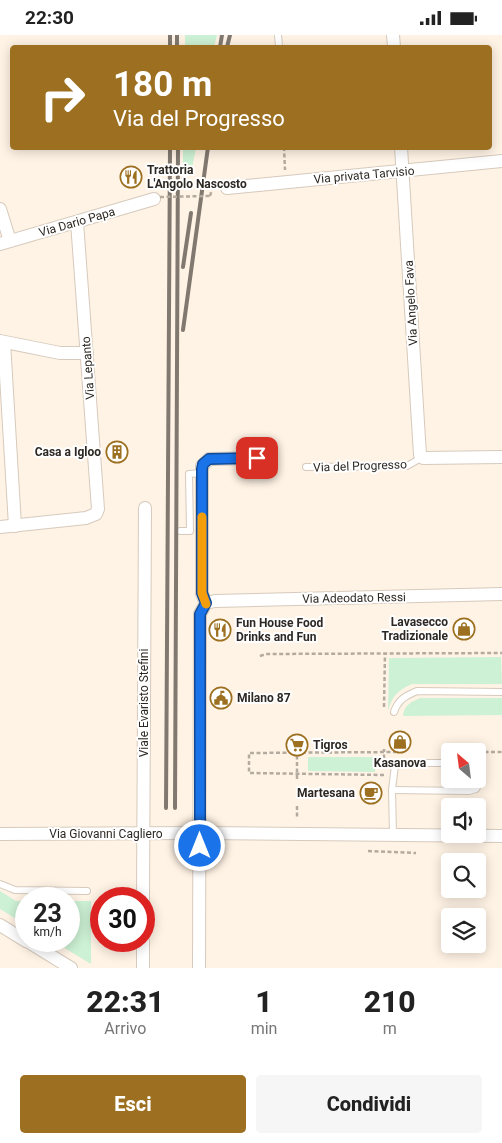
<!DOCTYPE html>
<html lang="it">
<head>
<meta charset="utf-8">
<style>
	:root { --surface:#fff; --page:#f6f6f6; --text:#222; --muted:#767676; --accent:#9c7020 }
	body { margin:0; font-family:Roboto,sans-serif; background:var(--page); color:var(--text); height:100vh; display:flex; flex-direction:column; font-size:19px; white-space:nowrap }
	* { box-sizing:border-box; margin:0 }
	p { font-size:16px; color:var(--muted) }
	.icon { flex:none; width:28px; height:28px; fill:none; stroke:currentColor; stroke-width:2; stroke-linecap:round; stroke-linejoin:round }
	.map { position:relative; height:933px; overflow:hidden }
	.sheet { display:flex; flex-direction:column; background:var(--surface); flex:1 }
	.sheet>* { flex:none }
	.guide { position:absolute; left:10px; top:10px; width:482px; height:105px; border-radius:5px; box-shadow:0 2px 12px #0003; background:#9c7020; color:#fff; overflow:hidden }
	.needle { width:32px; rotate:332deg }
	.fabs { position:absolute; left:441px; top:708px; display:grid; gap:10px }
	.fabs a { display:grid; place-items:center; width:45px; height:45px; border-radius:5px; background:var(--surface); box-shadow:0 2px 12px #0003; font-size:25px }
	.speed { position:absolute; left:15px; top:852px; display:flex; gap:10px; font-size:25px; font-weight:700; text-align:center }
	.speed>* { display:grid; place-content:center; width:65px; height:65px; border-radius:50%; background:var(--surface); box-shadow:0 2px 12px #0003; line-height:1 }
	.speed small { font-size:12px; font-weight:400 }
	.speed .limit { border:8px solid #d22; background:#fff; color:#111 }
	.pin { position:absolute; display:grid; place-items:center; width:42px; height:42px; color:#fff; margin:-21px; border-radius:10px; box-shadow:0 2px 8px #0006 }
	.me { position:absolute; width:55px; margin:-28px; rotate:0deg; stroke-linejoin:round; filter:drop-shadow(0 0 4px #0008) }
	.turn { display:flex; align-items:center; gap:18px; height:105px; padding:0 20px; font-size:22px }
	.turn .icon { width:65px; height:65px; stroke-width:2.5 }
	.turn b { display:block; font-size:35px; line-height:42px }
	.eta { display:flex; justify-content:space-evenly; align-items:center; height:85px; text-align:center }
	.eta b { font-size:30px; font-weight:800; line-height:35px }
	.cta { display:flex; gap:10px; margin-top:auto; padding:10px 20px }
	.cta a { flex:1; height:58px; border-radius:5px; background:var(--accent); color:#fff; font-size:20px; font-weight:800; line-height:58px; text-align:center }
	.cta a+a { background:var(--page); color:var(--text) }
	.status { display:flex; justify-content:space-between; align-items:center; height:35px; padding:0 25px; background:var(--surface); direction:ltr }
	.status svg { height:14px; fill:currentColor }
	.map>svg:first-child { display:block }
	.green { fill:#cdf1d4 }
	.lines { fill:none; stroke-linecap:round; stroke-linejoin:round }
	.service-casing { stroke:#d6cabd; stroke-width:8 }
	.minor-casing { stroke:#d6cabd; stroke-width:14 }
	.path { stroke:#b4aba0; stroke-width:2.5; stroke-dasharray:4 2.5; stroke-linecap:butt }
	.service { stroke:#fff; stroke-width:6 }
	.minor { stroke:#fff; stroke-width:12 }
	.rail { stroke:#817970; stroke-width:4 }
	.path-bridge { stroke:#b4aba0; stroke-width:2.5; stroke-dasharray:4 2.5; stroke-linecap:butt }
	.route-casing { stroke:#114b97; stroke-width:12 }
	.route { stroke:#1a73e8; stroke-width:9 }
	.slow { stroke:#f59e0b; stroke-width:9 }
	.labels { text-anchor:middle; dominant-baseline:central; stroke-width:4; stroke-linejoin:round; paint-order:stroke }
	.poi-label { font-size:12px; font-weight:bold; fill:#2d2823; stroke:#fff; text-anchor:start }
	.street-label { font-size:12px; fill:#2d2823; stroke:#fff }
</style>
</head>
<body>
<div class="status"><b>22:30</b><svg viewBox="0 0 49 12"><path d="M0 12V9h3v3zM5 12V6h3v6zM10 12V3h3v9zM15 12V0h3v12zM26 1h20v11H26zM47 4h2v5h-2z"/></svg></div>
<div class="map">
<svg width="502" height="933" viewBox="0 0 502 933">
	<rect width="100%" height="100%" fill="#fff3e5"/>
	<g class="green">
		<path d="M185,0H217L214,12H185Z"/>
		<path d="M183,113H196L192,133L183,134Z"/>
		<path d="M501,622L502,649H412C397,656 393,660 388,676L389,623Z"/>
		<path d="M420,663H502V680L403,681C404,670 411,667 420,663Z"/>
		<path d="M308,722H376L375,737L308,736Z"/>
		<path d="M0,856L16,866H26V890L0,874Z"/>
		<path d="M69,866H91V929L53,906H69Z"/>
	</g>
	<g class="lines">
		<g class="service-casing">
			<g id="service">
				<path d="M278,0L279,12"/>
				<path d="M306,432L407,431L421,423"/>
				<path d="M180,496H190L189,439L202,438"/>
				<path d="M394,677C398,665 405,661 417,656L502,657"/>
				<path d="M392,755L469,756L476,754L479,749L478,730"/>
				<path d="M393,800L392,755L395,730L399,728H450"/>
				<path d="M0,849L15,855L87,856"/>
			</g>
		</g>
		<g class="minor-casing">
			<g id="minor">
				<path d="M393,0L394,12"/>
				<path d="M401,112L420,420L423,423L502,422"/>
				<path d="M227,153L502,126"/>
				<path d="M0,174L10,206"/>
				<path d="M0,209L154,164"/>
				<path d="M0,306L60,318H87"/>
				<path d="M4,307L15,491"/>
				<path d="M0,492L86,483L96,479L98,474L77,187"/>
				<path d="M206,568L215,566L502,559"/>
				<path d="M206,568L202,559V431L209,424L257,423"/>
				<path d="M0,799L200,798L502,801"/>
				<path d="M143,864L145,473"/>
				<path d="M0,890L26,906"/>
				<path d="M27,906L71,933"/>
				<path d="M143,933V906"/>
				<path d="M199,933L200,579L206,568"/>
			</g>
		</g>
		<g class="path">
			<path d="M284,112L285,135"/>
			<path d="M210,161L213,151"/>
			<path d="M260,621L266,619L502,618"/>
			<path d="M384,672L385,618"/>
			<path d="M478,717H502"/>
			<path d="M384,730V714"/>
			<path d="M384,740L249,738V718L396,717"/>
			<path d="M297,744V718"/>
			<path d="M297,771V784"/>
			<path d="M368,816L416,818"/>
		</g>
		<use href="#service" class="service"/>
		<use href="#minor" class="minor"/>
		<g class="rail">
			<path d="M177,0V12"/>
			<path d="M170,12V0"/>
			<path d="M220,12L222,0"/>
			<path d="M227,12L230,0"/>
			<path d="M183,232L191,178"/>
			<path d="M183,295L208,112"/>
			<path d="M166,773L170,112"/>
			<path d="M175,773L178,112"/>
		</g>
		<path class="path-bridge" d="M160,162L210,161"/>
	</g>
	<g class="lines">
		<g class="route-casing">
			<path id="route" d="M200,811V579L206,568L202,558V434L203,429L209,424L257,423"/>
		</g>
		<use href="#route" class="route"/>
		<path class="slow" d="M202,482V558L206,569"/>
	</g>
	<defs>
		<g id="restaurant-ring" transform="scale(1.125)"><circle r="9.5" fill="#fff" stroke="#9c7020" stroke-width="1.5"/><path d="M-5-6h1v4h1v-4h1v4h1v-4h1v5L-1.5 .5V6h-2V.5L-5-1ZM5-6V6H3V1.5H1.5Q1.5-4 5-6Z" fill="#9c7020"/></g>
		<g id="building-ring" transform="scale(1.125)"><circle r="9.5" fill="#fff" stroke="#9c7020" stroke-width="1.5"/><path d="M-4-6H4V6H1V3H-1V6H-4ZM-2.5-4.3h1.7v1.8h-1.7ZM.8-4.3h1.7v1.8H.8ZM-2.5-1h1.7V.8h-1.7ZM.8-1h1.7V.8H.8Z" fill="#9c7020"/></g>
		<g id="shop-ring" transform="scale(1.125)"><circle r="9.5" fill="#fff" stroke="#9c7020" stroke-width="1.5"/><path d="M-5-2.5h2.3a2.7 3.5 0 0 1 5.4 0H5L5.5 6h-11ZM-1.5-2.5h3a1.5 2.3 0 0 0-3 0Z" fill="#9c7020"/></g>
		<g id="civic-ring" transform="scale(1.125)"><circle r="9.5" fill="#fff" stroke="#9c7020" stroke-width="1.5"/><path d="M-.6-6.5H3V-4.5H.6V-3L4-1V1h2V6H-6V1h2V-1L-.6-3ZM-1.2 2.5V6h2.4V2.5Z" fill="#9c7020"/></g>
		<g id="supermarket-ring" transform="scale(1.125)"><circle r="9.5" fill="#fff" stroke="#9c7020" stroke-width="1.5"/><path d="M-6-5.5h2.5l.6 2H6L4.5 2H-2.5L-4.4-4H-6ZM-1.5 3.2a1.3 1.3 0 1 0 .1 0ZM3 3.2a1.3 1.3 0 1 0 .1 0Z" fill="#9c7020"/></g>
		<g id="cafe-ring" transform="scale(1.125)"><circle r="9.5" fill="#fff" stroke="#9c7020" stroke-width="1.5"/><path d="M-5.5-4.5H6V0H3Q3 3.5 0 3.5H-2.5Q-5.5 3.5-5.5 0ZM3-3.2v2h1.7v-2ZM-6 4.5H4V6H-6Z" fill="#9c7020"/></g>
	</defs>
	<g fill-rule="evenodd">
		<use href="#restaurant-ring" x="131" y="142"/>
		<use href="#building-ring" x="117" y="417"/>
		<use href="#shop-ring" x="464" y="594"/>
		<use href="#restaurant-ring" x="220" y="595"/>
		<use href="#civic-ring" x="221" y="663"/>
		<use href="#shop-ring" x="400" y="707"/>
		<use href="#supermarket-ring" x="297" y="710"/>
		<use href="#cafe-ring" x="371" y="758"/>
	</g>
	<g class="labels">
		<g class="poi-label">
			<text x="147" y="135">Trattoria<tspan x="147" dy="14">L'Angolo Nascosto</tspan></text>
			<text x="101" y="417" text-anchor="end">Casa a Igloo</text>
			<text x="448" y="587" text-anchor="end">Lavasecco<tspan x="448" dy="14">Tradizionale</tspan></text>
			<text x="236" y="588">Fun House Food<tspan x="236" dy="14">Drinks and Fun</tspan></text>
			<text x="237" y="663">Milano 87</text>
			<text x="313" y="710">Tigros</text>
			<text x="400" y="728" text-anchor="middle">Kasanova</text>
			<text x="355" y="758" text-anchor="end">Martesana</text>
		</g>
		<g class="street-label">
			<text transform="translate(364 140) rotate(-5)">Via privata Tarvisio</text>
			<text transform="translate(77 187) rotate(-16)">Via Dario Papa</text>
			<text transform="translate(411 268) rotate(-93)">Via Angelo Fava</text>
			<text transform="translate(88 333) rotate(-94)">Via Lepanto</text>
			<text transform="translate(360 431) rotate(-2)">Via del Progresso</text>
			<text transform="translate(354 563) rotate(-1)">Via Adeodato Ressi</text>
			<text transform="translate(144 668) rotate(-90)">Viale Evaristo Stefini</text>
			<text x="106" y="799">Via Giovanni Cagliero</text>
		</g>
	</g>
</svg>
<div class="fabs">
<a><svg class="needle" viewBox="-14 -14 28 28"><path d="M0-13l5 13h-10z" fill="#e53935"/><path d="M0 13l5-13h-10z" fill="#767676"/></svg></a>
<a><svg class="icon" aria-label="sound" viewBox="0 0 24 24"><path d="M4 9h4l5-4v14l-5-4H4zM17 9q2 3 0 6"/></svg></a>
<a><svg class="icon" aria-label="search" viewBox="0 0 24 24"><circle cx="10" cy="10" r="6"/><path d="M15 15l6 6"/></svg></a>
<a><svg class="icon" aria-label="layers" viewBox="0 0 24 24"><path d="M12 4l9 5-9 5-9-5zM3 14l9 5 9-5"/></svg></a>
</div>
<div class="speed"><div>23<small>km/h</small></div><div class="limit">30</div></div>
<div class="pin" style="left:257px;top:423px;background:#d93025"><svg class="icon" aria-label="arrive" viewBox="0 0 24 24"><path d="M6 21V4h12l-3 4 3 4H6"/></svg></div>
<svg class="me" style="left:200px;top:811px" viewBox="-20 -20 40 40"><circle r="17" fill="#1a73e8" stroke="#fff" stroke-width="3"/><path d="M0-11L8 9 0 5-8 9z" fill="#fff"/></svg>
<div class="guide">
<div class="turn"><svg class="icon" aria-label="right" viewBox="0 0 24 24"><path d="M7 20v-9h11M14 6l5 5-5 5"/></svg><div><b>180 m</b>Via del Progresso</div></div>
</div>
</div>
<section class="sheet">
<div class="eta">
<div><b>22:31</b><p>Arrivo</p></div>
<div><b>1</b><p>min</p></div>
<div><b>210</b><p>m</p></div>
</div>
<div class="cta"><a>Esci</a><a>Condividi</a></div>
</section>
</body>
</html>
